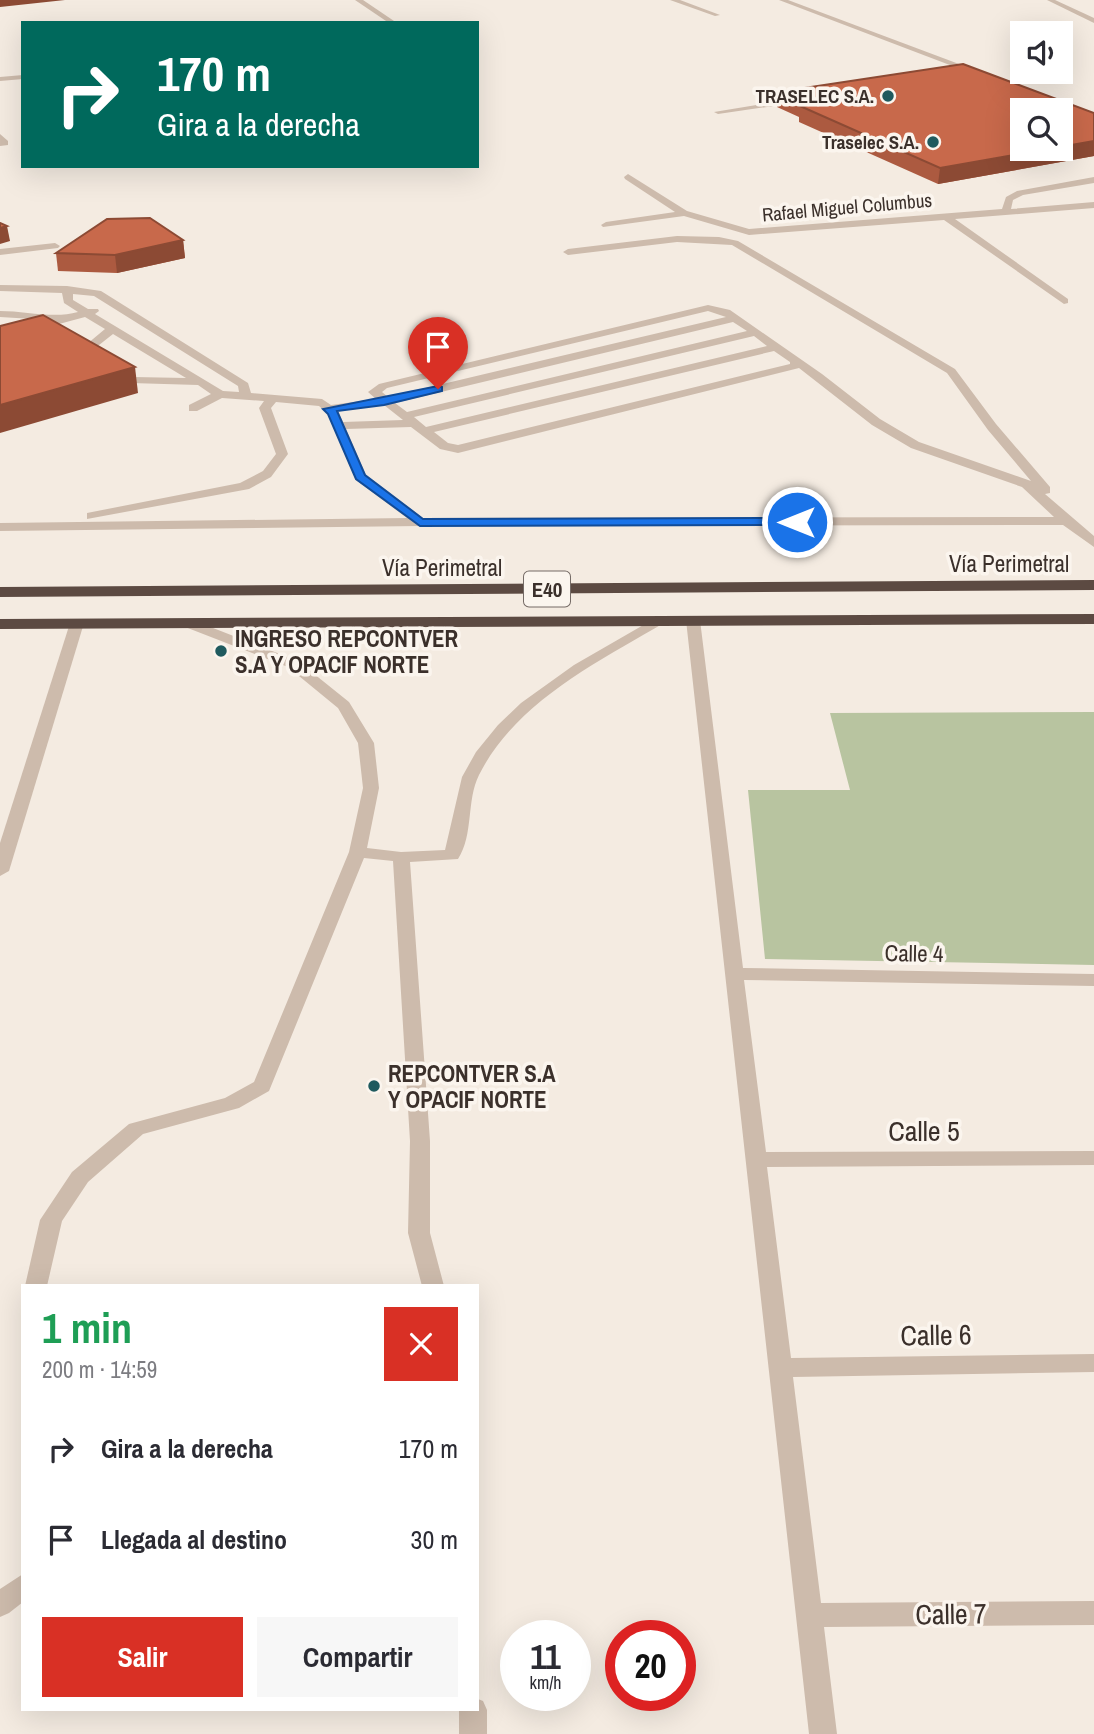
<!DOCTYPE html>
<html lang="es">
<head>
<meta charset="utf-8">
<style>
	:root { --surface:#fff; --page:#f7f7f7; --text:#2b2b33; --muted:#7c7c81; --accent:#d93025 }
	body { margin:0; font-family:"Archivo Narrow",sans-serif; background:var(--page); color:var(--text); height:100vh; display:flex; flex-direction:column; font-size:26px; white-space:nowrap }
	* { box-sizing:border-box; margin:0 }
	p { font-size:23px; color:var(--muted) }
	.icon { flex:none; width:38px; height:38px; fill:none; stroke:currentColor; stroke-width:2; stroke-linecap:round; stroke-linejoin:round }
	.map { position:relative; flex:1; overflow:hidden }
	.details { position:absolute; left:21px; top:1284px; width:458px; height:427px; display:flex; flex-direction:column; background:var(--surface); border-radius:0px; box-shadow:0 7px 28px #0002 }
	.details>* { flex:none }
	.banner { position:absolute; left:21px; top:21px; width:458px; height:147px; border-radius:0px; box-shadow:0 7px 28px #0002; background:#00695c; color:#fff; overflow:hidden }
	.buttons { position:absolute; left:1010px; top:21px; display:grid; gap:14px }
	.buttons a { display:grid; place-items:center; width:63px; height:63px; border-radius:0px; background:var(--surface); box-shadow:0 7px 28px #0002; font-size:35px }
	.speed { position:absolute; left:500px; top:1620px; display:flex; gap:14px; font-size:35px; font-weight:700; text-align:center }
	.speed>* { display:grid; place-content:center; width:91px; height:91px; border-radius:50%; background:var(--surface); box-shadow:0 7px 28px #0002; line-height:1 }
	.speed small { font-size:18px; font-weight:400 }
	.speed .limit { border:10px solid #d22; background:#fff; color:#111 }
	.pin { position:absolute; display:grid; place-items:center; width:60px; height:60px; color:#fff; margin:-72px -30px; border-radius:50% 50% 50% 0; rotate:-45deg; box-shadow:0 0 7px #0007 }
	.pin .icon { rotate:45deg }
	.me { position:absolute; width:77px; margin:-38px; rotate:270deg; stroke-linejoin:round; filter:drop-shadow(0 0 5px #0008) }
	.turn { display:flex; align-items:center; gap:24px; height:147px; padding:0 21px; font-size:32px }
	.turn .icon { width:91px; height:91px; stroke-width:2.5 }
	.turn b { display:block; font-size:49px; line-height:60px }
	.round { display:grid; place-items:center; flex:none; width:74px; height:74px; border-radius:0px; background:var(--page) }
	.headline { display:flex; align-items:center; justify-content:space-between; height:119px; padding:0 21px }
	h1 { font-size:42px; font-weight:700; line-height:52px; color:#1e9e55 }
	.cta { display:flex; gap:14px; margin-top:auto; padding:14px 21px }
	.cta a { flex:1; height:80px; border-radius:0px; background:var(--accent); color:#fff; font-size:28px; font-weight:700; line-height:80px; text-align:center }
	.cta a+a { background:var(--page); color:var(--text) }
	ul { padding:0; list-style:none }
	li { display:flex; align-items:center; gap:21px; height:91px; padding:0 21px }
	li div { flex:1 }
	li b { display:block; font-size:26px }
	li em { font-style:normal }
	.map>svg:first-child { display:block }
	.green { fill:#b8c4a0 }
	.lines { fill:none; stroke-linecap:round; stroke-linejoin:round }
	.minor { fill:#cdbbac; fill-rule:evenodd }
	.highway { fill:#5c4a42; fill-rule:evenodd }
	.wall { fill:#ac5a40 }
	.shaded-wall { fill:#8c4a34 }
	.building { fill:#c8694b; stroke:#8c4a34; stroke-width:2 }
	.route { fill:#1a73e8; stroke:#114b97; stroke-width:2 }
	.poi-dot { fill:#1f5a5e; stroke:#fbf5ee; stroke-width:2.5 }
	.labels { text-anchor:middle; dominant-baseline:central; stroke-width:7; stroke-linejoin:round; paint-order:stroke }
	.far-poi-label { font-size:19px; font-weight:bold; fill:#3b302b; stroke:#fbf5ee; text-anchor:end }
	.far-street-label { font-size:19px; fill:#3b302b; stroke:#fbf5ee }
	.shield { fill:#fbf5ee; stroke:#756b66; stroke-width:2 }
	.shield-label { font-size:21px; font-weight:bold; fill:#3b302b }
	.street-label { font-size:23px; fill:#3b302b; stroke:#fbf5ee }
	.poi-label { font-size:23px; font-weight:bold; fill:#3b302b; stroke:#fbf5ee; text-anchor:start }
	.near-street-label { font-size:28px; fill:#3b302b; stroke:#fbf5ee }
</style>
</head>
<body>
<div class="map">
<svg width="1094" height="1734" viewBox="0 0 1094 1734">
	<rect width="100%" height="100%" fill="#f4ebe1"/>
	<path class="green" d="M1094,712V965L765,959L748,790H850L830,713Z"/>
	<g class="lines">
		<g class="minor">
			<path d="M355,0H363L397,23H389Z"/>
			<path d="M670,0H680L720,15L715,16Z"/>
			<path d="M779,0H788L983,73L976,75Z"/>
			<path d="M1047,0H1055L1094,18V23Z"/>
			<path d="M23,75V79L0,81V77Z"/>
			<path d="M798,98L801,102L718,114L714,112Z"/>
			<path d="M0,134L8,141V145L0,146Z"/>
			<path d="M628,174L687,211L749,229L1002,209L1006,197L1017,191L1094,177V183L1023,195L1013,200L1011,209L1094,202V208L955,219L1068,299V303L1064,304L944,220L749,235L684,216L603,227L601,225L606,222L675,212L625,179L624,177Z"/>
			<path d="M677,236L719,237L738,241L955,369L996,424L1050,487V493L1045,494L1094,536V547L1063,525L420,526L0,531V523L407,518L356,480L328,414L319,406L276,402L271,408L288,454L271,477L249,489L87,519V513L240,483L263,471L276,454L259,408L264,401L222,398L197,411H189V405L211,394L198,385L131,383L112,373L110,371L116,368L133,377L186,378L113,334L94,349L100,356L98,358H90L81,349L105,329L85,317L33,331L29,330V326L49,320L0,317V311C26,311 54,319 78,312L64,303L62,293L0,291V285L67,286L101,291L248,383L251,393L322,399L331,405L376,399L368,392L379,384L708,305L730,310L822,374L880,419L919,442L1031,481L988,430L947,373L732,245L677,242L568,255L563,252L568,249ZM73,294L94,296L238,386L239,392L223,391L95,314L99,311L98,309H88L73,300ZM708,311L726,317L388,397L382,392L387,388ZM733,322L747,331L407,412L395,403ZM754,336L767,346L426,427L414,417ZM774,351L790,362V364L458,445L448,443L434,432ZM799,368L872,425L911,448L1022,487L1054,517L423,518L366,475L346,429L411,427L440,449L458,453ZM384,405L403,420L343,422L338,411Z"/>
			<path d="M55,243L60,246L58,248L0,255V249Z"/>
			<path d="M659,616L666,620L664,623C597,662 515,703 479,775C466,801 474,834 458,859L410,862L430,1141V1233L444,1286H422L408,1233L410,1141L393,861L364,858L269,1091L239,1108L143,1134L88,1182L62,1221L47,1286H25L40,1220L72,1172L129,1124L225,1098L254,1082L349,852L363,788L358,743L338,708L288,667L180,625L178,622L180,619H190L298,661L349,702L374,743L379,788L367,848L401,852L445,850L462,777L476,752L498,725L521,703L574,665Z"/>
			<path d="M693,616L700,620L743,968L1094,974V986L744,980L766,1152L1094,1151V1165L767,1167L791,1358L1094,1354V1372L793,1377L821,1603L1094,1601V1625L824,1627L837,1734H809L686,620Z"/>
			<path d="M77,619L84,623L9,871L0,876V843L70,623Z"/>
			<path d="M23,1574V1602L9,1613L0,1617V1589Z"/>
			<path d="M478,1699L483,1701L487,1710V1734H459V1710H478Z"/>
		</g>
		<g class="highway">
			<path d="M1094,580V590L0,597V587Z"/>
			<path d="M1094,614V624L0,629V619Z"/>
		</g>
	</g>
	<g class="wall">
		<path d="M778,92L1094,113V156L938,184L799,122V117L777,107Z"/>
		<path d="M183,240L185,258L117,273L58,271L56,253Z"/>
	</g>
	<g class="shaded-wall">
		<path d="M0,0H65L0,7Z"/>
		<path d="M1094,141V156L938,184L940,168L1048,149H1060V147Z"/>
		<path d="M7,226L10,241L0,244V228Z"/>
		<path d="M183,240L185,258L117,273L115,255Z"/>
		<path d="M135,367L138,393L0,433V405Z"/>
	</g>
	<g class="building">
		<path d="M963,64L1094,113V141L1060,147V110H1022V149H1048L940,168L800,106L809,105L778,92Z"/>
		<path d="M150,218L183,240L115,255L56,253L107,219Z"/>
		<path d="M0,223L7,226L0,228Z"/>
		<path d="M43,315L135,367L0,405V326Z"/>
	</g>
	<path class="route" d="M438,386L442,387V391L384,405L337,411L365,475L423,519L797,518L803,522L797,525L420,526L356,479L328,414L323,409Z"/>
	<g class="poi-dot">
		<circle cx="888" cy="96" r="7"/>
		<circle cx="933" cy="142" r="7"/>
		<circle cx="221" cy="651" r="7"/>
		<circle cx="374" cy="1086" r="7"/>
	</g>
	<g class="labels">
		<g class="far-poi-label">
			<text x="874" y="96">TRASELEC S.A.</text>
			<text x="919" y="142">Traselec S.A.</text>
		</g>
		<g class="far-street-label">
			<text transform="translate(847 207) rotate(-5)">Rafael Miguel Columbus</text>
		</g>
		<rect class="shield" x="524" y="571.5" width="46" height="35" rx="5"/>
		<g class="shield-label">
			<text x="547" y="589">E40</text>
		</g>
		<g class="street-label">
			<text x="1009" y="563">Vía Perimetral</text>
			<text x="442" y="567">Vía Perimetral</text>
			<text transform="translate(914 953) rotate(1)">Calle 4</text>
		</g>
		<g class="poi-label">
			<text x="235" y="638">INGRESO REPCONTVER<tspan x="235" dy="26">S.A Y OPACIF NORTE</tspan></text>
			<text x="388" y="1073">REPCONTVER S.A<tspan x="388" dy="26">Y OPACIF NORTE</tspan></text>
		</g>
		<g class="near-street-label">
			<text x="924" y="1131">Calle 5</text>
			<text transform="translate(936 1335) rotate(-1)">Calle 6</text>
			<text transform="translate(951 1614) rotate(-1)">Calle 7</text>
		</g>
	</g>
</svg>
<div class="buttons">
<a><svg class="icon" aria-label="sound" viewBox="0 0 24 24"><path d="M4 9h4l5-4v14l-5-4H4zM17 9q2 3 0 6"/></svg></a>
<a><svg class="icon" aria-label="search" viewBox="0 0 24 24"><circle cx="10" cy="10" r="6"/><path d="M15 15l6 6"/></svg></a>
</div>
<div class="speed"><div>11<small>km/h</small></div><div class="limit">20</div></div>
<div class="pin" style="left:438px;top:389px;background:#d93025"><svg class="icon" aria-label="arrive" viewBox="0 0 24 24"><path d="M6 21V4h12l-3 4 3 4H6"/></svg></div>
<svg class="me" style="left:797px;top:522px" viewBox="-20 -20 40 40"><circle r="17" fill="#1a73e8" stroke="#fff" stroke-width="3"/><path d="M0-11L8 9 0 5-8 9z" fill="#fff"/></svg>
<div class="banner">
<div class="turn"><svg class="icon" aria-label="right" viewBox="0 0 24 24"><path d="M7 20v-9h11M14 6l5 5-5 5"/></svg><div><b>170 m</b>Gira a la derecha</div></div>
</div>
<section class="details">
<div class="headline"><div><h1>1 min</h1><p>200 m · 14:59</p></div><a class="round" style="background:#d93025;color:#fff"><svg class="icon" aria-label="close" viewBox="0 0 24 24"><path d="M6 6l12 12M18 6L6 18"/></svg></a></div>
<ul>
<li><svg class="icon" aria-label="right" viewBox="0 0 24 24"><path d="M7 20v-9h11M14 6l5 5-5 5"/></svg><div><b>Gira a la derecha</b></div><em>170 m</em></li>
<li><svg class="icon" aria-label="arrive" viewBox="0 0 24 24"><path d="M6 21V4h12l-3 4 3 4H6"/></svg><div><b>Llegada al destino</b></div><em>30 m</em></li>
</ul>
<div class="cta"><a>Salir</a><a>Compartir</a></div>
</section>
</div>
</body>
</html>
